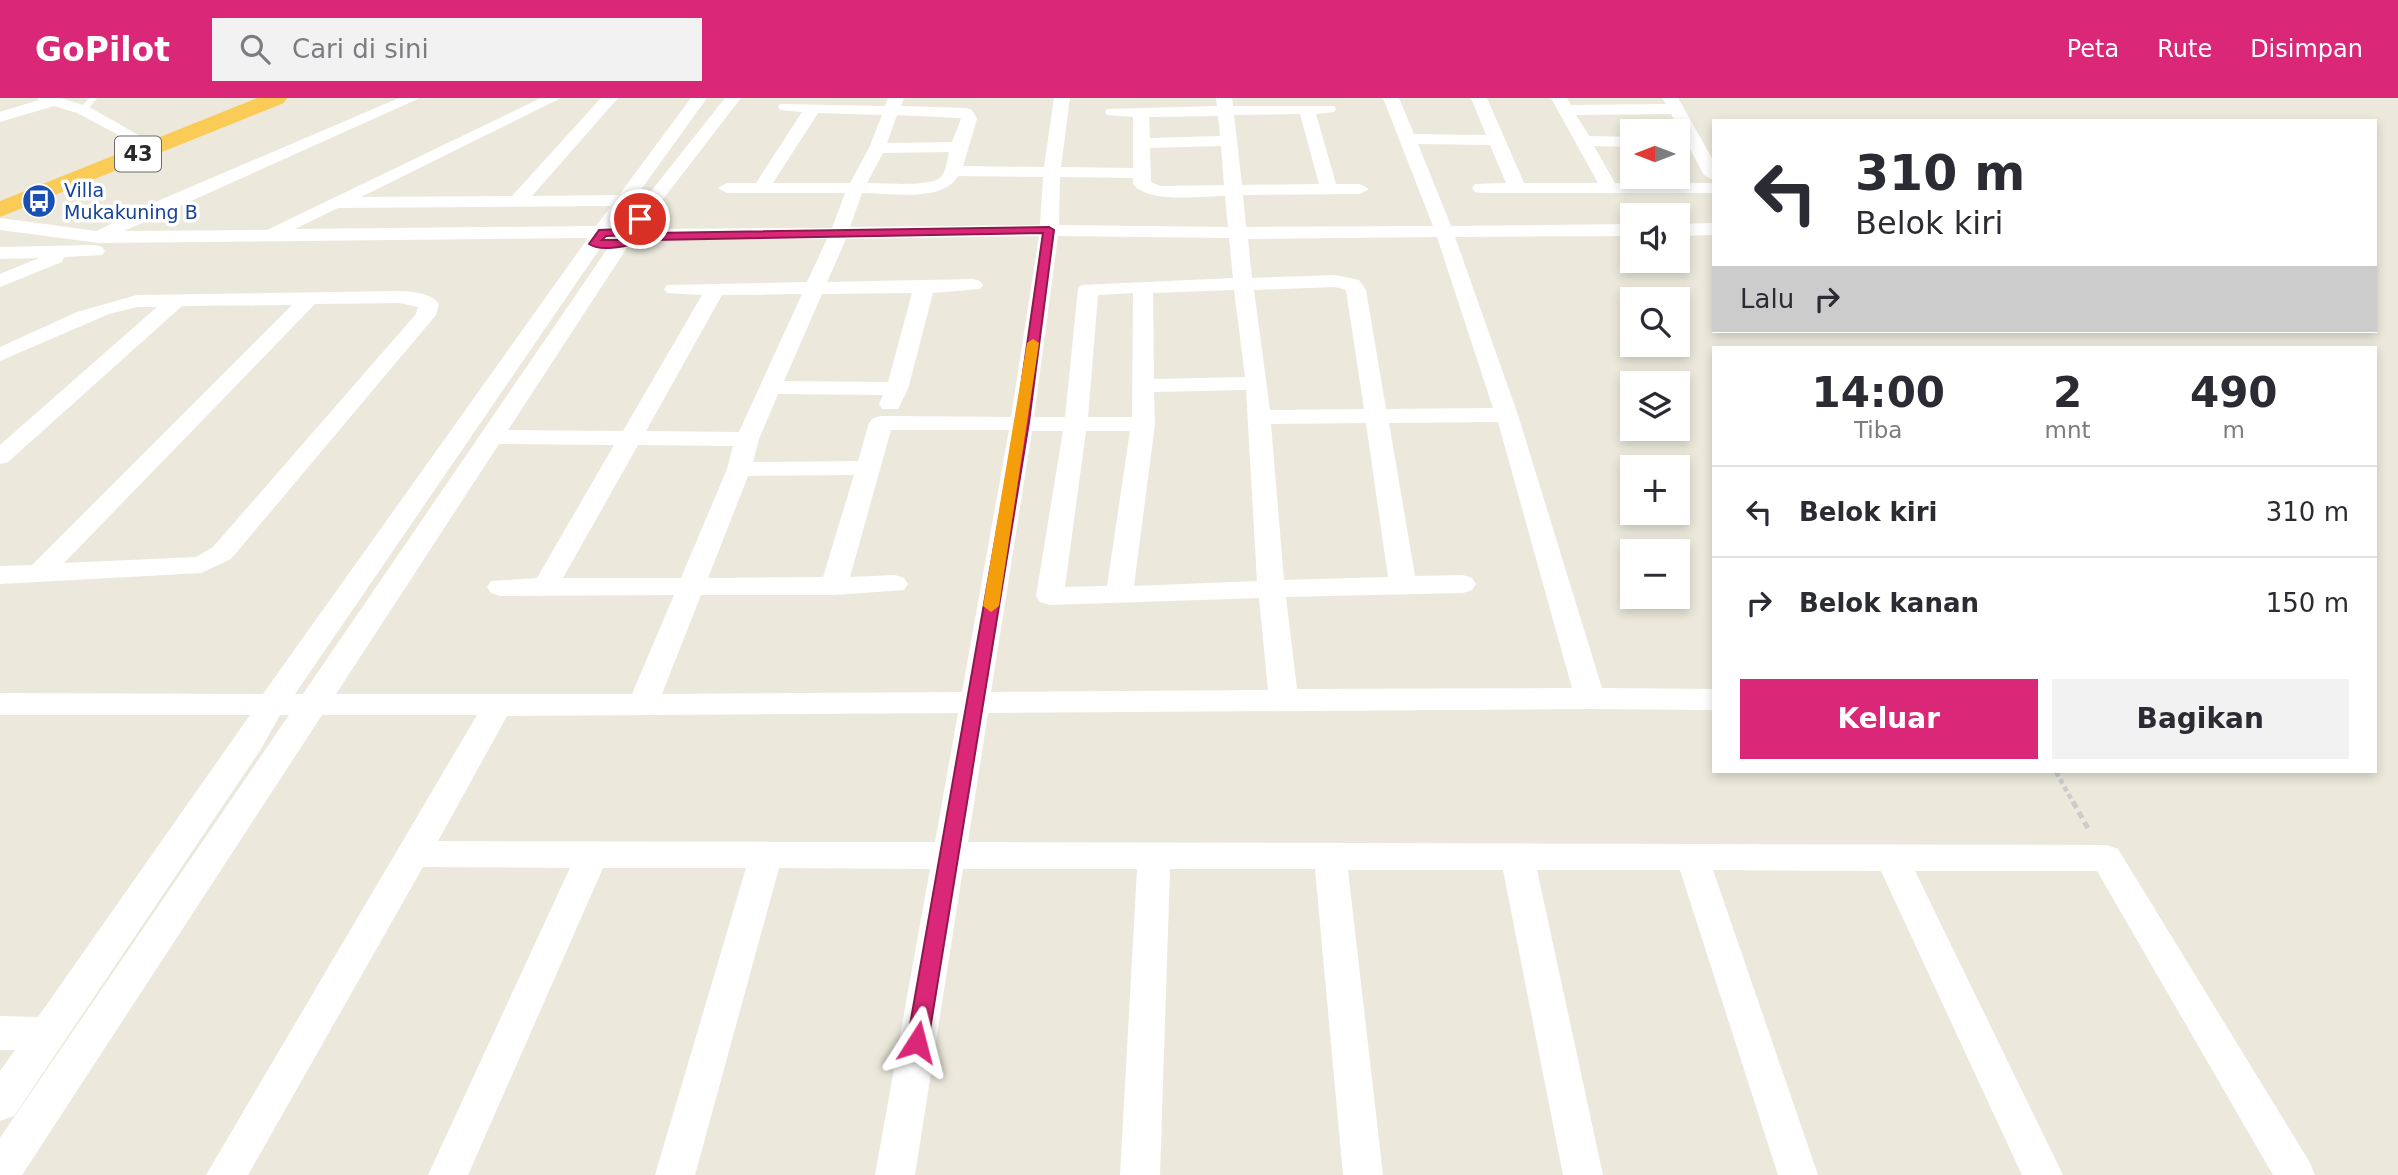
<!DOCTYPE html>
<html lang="id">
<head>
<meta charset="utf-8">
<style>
	:root { --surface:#fff; --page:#f2f2f3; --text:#2b2b33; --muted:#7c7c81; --line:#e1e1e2; --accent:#db2777 }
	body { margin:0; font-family:"DejaVu Sans",sans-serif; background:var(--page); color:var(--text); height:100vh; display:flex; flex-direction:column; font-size:26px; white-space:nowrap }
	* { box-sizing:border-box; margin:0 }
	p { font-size:23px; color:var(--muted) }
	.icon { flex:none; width:38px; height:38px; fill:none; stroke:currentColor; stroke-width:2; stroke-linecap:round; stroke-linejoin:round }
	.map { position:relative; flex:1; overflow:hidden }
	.side { position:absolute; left:1712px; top:248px; width:665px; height:427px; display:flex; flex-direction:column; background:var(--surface); border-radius:0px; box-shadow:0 4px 10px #0003 }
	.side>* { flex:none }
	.hud { position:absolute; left:1712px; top:21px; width:665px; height:214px; border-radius:0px; box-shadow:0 4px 10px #0003; background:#fff; color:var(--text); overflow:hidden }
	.needle { width:46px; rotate:270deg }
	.controls { position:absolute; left:1620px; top:21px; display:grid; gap:14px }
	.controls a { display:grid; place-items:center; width:70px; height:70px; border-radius:0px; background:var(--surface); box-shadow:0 4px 10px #0003; font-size:35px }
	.pin { position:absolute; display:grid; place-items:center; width:60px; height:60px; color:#fff; margin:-30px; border:4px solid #fff; border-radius:50%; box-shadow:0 2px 7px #0007 }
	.me { position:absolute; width:77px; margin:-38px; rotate:9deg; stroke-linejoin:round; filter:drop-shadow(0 0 5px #0008) }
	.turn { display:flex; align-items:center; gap:24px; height:147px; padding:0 28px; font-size:32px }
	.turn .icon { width:91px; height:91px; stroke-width:2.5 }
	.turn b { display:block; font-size:49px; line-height:60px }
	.then { display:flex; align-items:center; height:66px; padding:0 28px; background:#0003; gap:14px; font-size:26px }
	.eta { display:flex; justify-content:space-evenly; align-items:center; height:119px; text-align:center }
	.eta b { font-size:42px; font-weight:800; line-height:49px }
	.action { display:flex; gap:14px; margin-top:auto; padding:14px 28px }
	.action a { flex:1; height:80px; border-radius:0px; background:var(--accent); color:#fff; font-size:28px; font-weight:800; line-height:80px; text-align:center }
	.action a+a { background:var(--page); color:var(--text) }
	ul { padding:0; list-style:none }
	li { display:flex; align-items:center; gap:21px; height:91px; padding:0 28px; border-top:2px solid var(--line) }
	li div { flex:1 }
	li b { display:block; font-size:26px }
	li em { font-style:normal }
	header { display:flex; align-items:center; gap:42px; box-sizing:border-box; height:98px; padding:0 35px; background:var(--accent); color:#fff }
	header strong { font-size:33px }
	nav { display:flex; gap:38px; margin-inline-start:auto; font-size:24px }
	.search { width:490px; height:63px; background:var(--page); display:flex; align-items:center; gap:18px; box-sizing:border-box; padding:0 24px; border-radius:0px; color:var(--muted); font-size:26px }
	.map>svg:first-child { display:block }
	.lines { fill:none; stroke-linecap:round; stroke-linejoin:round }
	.path-far1 { stroke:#ccc; stroke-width:4.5; stroke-dasharray:5 3.5; stroke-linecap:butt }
	.path { stroke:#ccc; stroke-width:5; stroke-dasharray:7 4.5; stroke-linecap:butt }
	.lane { fill:#fff; fill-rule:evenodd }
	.street { fill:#fff; fill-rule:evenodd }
	.highway { fill:#fbcb58; fill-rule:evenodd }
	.route { fill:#db2777; stroke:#8e194d; stroke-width:2 }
	.slow { fill:#f59e0b }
	.labels { text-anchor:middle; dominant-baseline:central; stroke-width:7; stroke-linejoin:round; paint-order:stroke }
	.far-transit-label { font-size:19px; fill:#164399; stroke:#fff; text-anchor:start }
	.shield { fill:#fff; stroke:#6a6a6a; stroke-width:2 }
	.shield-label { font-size:21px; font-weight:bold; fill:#2a2a2a }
</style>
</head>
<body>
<header>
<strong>GoPilot</strong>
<div class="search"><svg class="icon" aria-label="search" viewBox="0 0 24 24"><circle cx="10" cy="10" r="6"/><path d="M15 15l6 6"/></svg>Cari di sini</div>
<nav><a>Peta</a><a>Rute</a><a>Disimpan</a></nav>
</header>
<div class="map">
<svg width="2398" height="1077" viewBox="0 0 2398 1077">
	<rect width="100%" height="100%" fill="#ece9dc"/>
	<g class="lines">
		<path class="path-far1" d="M2056,674L2074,706"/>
		<path class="path" d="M2073,704L2089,732"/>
		<path class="lane" d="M89,0H97L86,14H80L79,12Z"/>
		<g class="street">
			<path d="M37,0H61L89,9L142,39L134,44L128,42L77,15L54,8L0,24V14L39,2Z"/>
			<path d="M399,0H420L124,133L267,132L541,0H561L361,99L512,98L601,0H618L532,98L619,97L691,0H707L614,129L622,130L725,0H741L640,131L832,130L845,95H727L718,90L727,85H756L802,14L780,12L778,9L780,6L885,8L888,0H904L901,8L966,10L972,12L977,21L963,68L1044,69L1054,0H1070L1061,69L1133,70V19L1107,17L1105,14L1107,11L1217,8L1216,0H1232L1233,8H1334L1336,11L1334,14L1316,16L1336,86H1360L1369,91L1360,96L1243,97L1246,129L1433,128L1383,0H1399L1414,36L1486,37L1471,0H1487L1524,85H1598L1551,0H1567L1571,7L1666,6L1662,0H1678L1713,62V82L1704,77L1671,16L1576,17L1589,38L1633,39V49L1594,48L1615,85H1713V95H1481L1475,94L1472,90L1475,86L1506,85L1490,47L1418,46L1451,128L1633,126V138L1455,139L1518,317L1602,590L1713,591V612L1590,611L988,615L968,744L2106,747L2118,751L2309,1063L2315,1077H2273L2097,773H1915L2063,1077H2022L1881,773L1713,772L1818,1077H1778L1680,772H1537L1603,1077H1563L1503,772H1348L1383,1077H1343L1315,771H1170L1160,1077H1120L1137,771H963L915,1077H875L930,771L779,770L695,1077H655L746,770H603L468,1077H428L570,770L423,769L248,1077H206L477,617H322L22,1077H0V1040L289,617H280L261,651L14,1018L0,1023V973L15,952H0V918L38,919L250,617H0V595L263,596L588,140L99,145L0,132V120L97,133L153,105ZM818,15L882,17L869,50L850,85H773ZM1300,16L1319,86L1242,87L1234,17ZM897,17L960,20L961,21L952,44L887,45ZM1218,18L1220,38L1150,40L1149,19ZM1221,48L1224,87L1160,88L1151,84L1150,50ZM949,54C947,62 946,75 940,80C928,89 883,85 867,85L883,55ZM958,78L1043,79L1040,127L850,129L862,95C890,95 942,105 958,78ZM1060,79L1133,80V86C1149,106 1201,98 1225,98L1228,129L1059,127ZM611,108L596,128L295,131L338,110ZM1039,138L1011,319L881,318L873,320L869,325L858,363L753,364L759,341L778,296L883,297L879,306L882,311H898L908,291L933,195L980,191L983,187L980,183L973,181L827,184L846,141ZM1058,138L1229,140L1233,180L1081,187L1078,191L1065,319H1034ZM1437,139L1493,310L1386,311L1366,192L1359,182L1335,177L1252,180L1248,141ZM607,140L614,141L303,596H295ZM827,141L807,184L667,187L664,191L667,195L702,197L623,333L508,332L632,142ZM1335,189L1346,192L1364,311L1270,312L1254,192ZM1234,192L1245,279L1154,281L1153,195ZM912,195L888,284L784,283L822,196ZM1133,195L1132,319H1088L1098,197ZM802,196L739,334L646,333L722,197ZM1246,292L1257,483L1134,488L1155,326L1154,294ZM1498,324L1572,590L1297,591L1286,499L1463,495L1472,492L1476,486L1472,480L1463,477L1415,478L1389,325ZM1366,325L1388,479L1284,482L1271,326ZM891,332H1009L962,594L662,596L701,497H834L904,492L908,486L904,480L895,477L850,479ZM1032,333H1063L1036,498L1040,504L1050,507L1259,500L1268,592L991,594ZM1086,333H1130L1107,488L1065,489ZM499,346L614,347L537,480L491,483L487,489L491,495L500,498L674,497L632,596H336ZM638,347L733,348L727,371L681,480H563ZM854,377L823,479L708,480L748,378ZM958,615L935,744L438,743L507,618Z"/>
			<path d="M1713,125V137L1678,138V126Z"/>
			<path d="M95,147L102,149L105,153L102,157L64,159L62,164L0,189V176L39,160L0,161V149Z"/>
			<path d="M399,193C413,194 430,194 439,206L436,217L231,461L201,475L0,486V468L32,467L292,207L182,208L8,364L0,366V347L157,209H137L109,216L0,263V249L77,214L137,197ZM399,205L418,209L416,216L213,449L196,459L64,465L315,206Z"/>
		</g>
		<path class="highway" d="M257,0H287L284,5L0,119V103Z"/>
	</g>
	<path class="route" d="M640,118L645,121L632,137L606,138L602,142H622L652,135L1049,129L1054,132L1029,324L928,944L925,950L917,953L910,950L907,944L1016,324L1043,135L652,142C635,145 604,156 589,146L599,132L625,131Z"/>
	<path class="slow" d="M1033,241L1039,245L999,508L991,514L983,508L1027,245Z"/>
	<defs>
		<g id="bus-disc" transform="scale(1.75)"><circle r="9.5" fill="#1a4fb4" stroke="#fff"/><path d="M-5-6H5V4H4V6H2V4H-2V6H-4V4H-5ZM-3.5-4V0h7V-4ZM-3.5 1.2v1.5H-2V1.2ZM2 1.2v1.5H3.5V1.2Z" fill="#fff"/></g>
	</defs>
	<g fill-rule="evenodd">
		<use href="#bus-disc" x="39" y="103"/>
	</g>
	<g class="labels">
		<g class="far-transit-label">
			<text x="64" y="92">Villa<tspan x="64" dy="22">Mukakuning B</tspan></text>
		</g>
		<rect class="shield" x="115" y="38.5" width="46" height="35" rx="5"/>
		<g class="shield-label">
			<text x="138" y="56">43</text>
		</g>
	</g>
</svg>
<div class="controls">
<a><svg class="needle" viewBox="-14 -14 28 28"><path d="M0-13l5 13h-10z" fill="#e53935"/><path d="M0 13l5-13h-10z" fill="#7c7c81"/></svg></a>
<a><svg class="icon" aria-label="sound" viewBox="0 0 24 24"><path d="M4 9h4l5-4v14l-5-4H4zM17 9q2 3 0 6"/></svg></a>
<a><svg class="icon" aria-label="search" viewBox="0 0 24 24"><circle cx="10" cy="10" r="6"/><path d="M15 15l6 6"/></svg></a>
<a><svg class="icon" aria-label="layers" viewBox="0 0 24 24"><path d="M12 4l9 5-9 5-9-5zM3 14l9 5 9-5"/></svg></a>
<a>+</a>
<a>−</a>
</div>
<div class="pin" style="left:640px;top:121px;background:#d93025"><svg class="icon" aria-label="arrive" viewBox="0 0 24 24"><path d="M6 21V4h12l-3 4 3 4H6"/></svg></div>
<svg class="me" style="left:917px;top:944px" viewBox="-20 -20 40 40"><path d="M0-17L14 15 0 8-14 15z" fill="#db2777" stroke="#fff" stroke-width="4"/></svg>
<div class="hud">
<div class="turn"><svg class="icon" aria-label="left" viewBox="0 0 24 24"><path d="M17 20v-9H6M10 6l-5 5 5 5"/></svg><div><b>310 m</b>Belok kiri</div></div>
<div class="then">Lalu<svg class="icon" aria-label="right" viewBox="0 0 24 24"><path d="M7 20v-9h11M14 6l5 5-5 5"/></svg></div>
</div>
<section class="side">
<div class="eta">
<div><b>14:00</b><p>Tiba</p></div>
<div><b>2</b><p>mnt</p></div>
<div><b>490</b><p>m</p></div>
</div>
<ul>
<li><svg class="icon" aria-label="left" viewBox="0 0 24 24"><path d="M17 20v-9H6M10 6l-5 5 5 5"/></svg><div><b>Belok kiri</b></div><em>310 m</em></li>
<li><svg class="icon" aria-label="right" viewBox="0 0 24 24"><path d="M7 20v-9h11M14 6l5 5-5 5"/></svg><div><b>Belok kanan</b></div><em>150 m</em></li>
</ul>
<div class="action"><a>Keluar</a><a>Bagikan</a></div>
</section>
</div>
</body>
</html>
